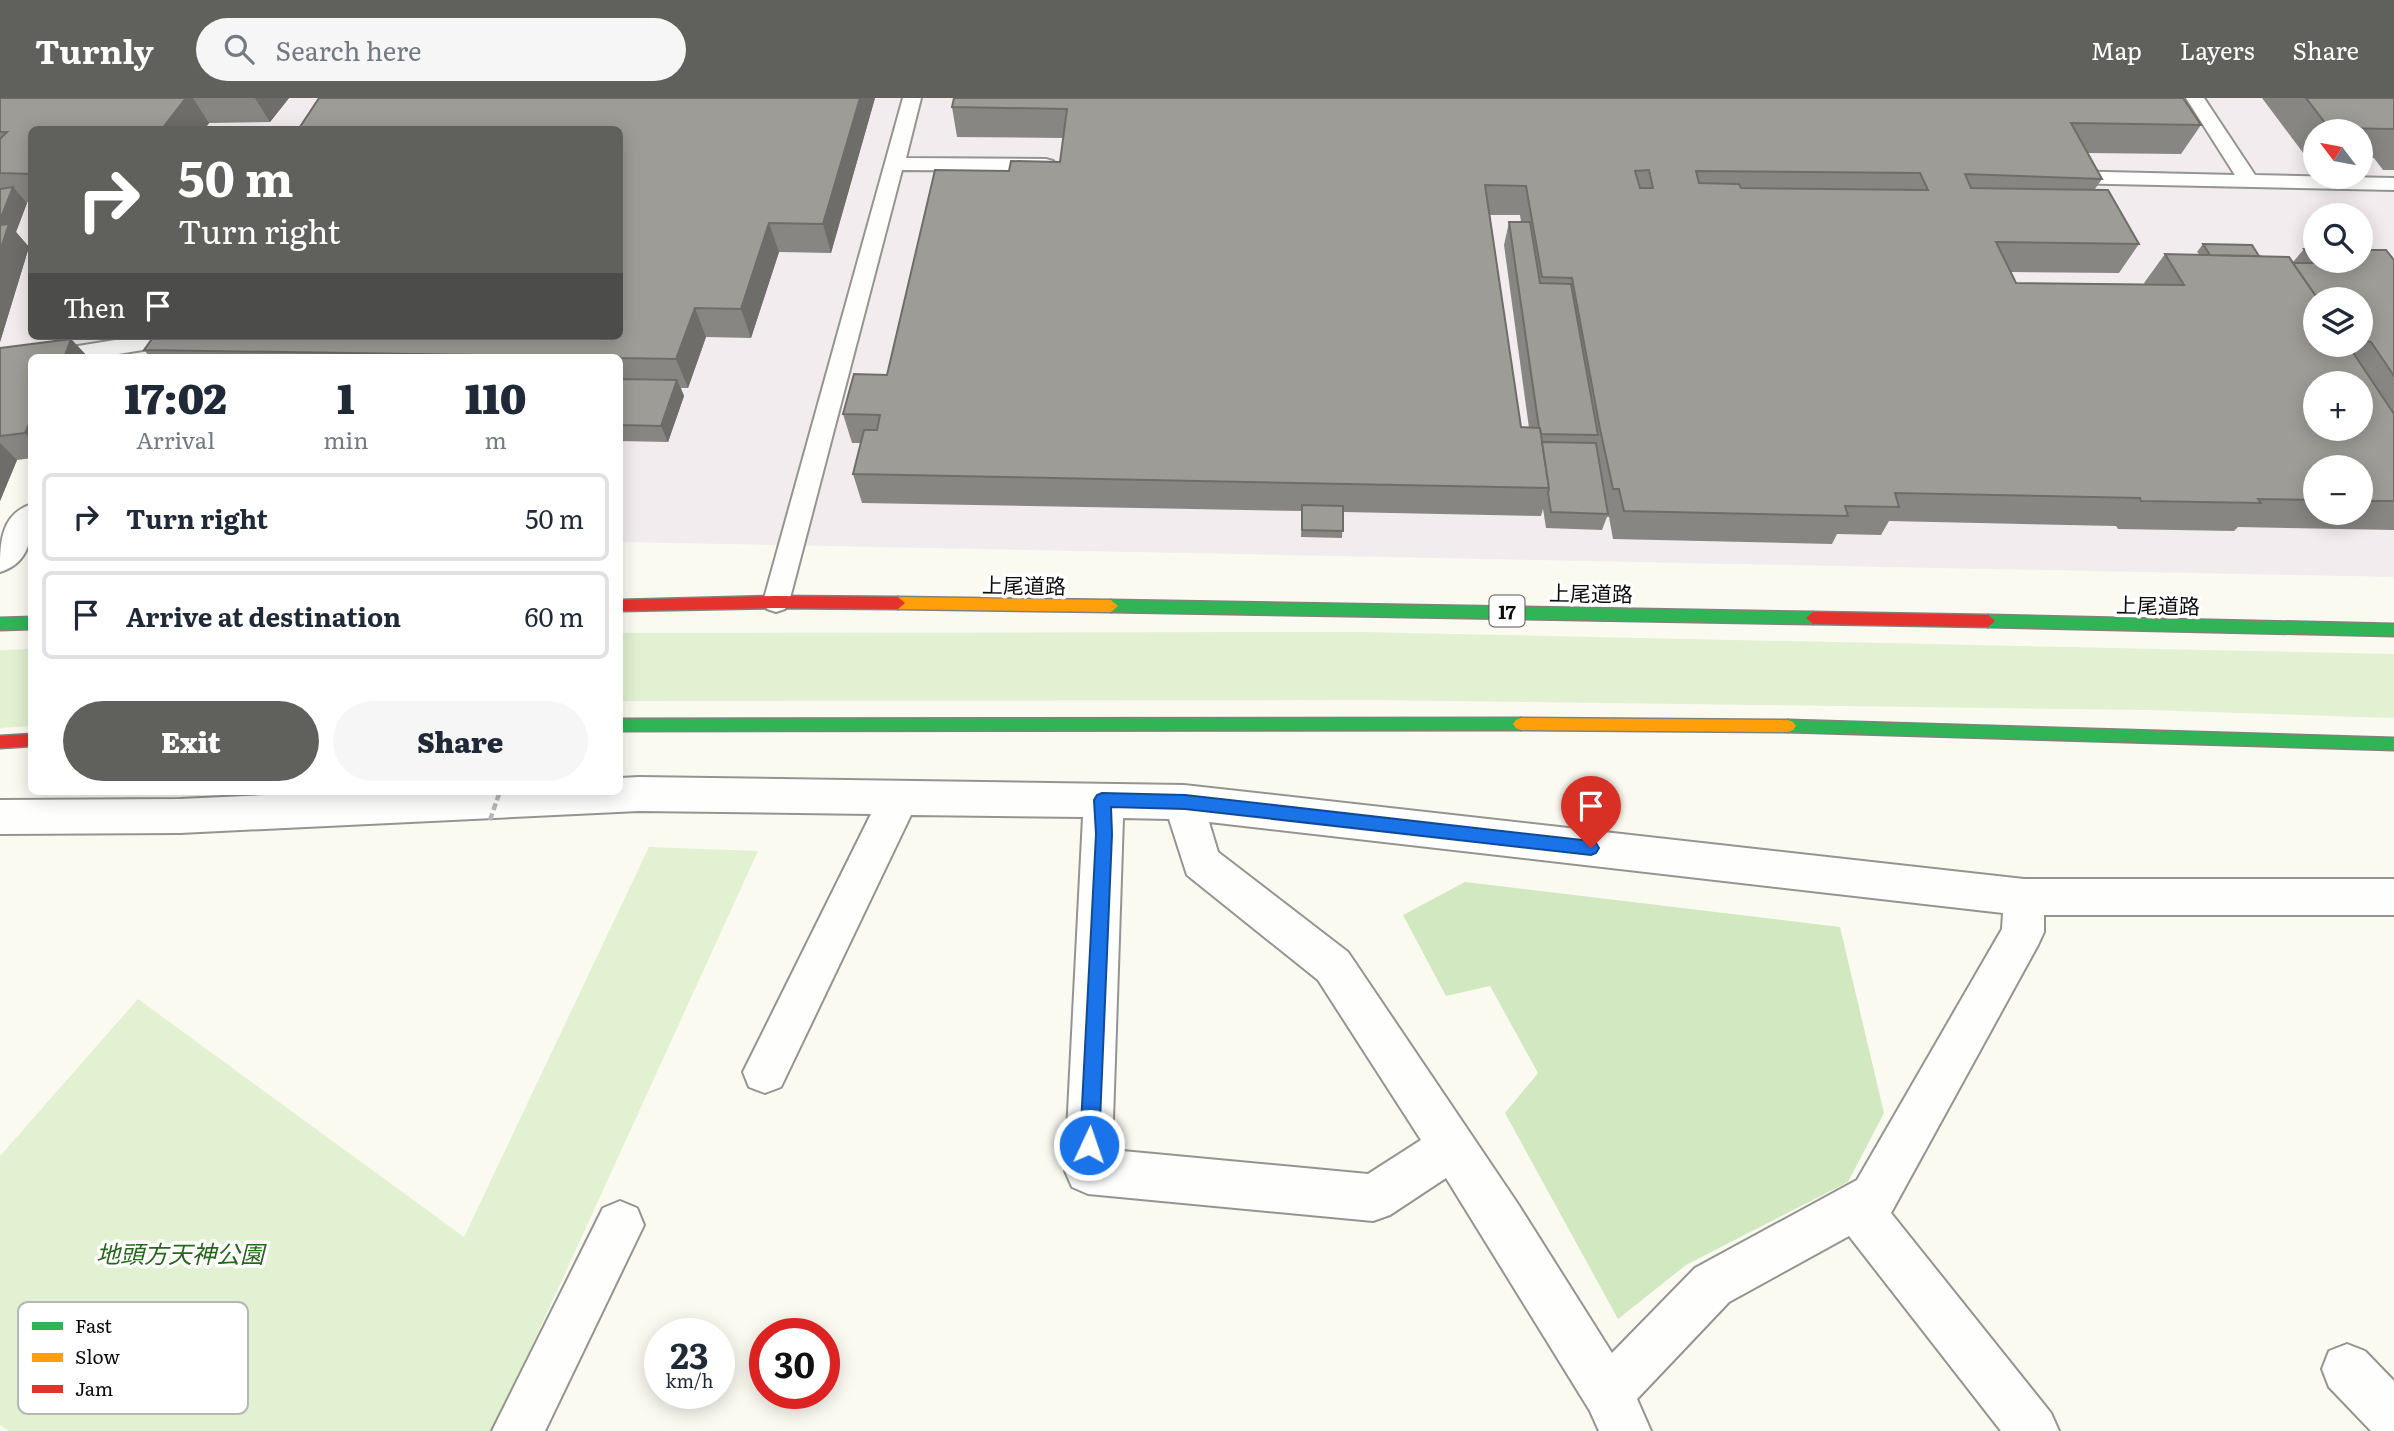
<!DOCTYPE html>
<html lang="en">
<head>
<meta charset="utf-8">
<style>
	:root { --surface:#fff; --page:#f6f6f7; --text:#1f2937; --muted:#747a83; --line:#e0e1e3; --accent:#60605d }
	body { margin:0; font-family:Literata,"Noto Sans JP",serif; background:var(--page); color:var(--text); height:100vh; display:flex; flex-direction:column; font-size:26px; white-space:nowrap }
	* { box-sizing:border-box; margin:0 }
	p { font-size:23px; color:var(--muted) }
	.icon { flex:none; width:38px; height:38px; fill:none; stroke:currentColor; stroke-width:2; stroke-linecap:round; stroke-linejoin:round }
	.map { position:relative; flex:1; overflow:hidden }
	.details { position:absolute; left:28px; top:256px; width:595px; height:441px; display:flex; flex-direction:column; background:var(--surface); border-radius:10px; box-shadow:0 4px 18px #0003 }
	.details>* { flex:none }
	.guide { position:absolute; left:28px; top:28px; width:595px; height:214px; border-radius:10px; box-shadow:0 4px 18px #0003; background:#60605d; color:#fff; overflow:hidden }
	.needle { width:46px; rotate:302deg }
	.tools { position:absolute; left:2303px; top:21px; display:grid; gap:14px }
	.tools a { display:grid; place-items:center; width:70px; height:70px; border-radius:50%; background:var(--surface); box-shadow:0 4px 18px #0003; font-size:35px }
	.speed { position:absolute; left:644px; top:1220px; display:flex; gap:14px; font-size:35px; font-weight:700; text-align:center }
	.speed>* { display:grid; place-content:center; width:91px; height:91px; border-radius:50%; background:var(--surface); box-shadow:0 4px 18px #0003; line-height:1 }
	.speed small { font-size:18px; font-weight:400 }
	.speed .limit { border:10px solid #d22; background:#fff; color:#111 }
	.pin { position:absolute; display:grid; place-items:center; width:60px; height:60px; color:#fff; margin:-72px -30px; border-radius:50% 50% 50% 0; rotate:-45deg; box-shadow:0 0 7px #0007 }
	.pin .icon { rotate:45deg }
	.me { position:absolute; width:77px; margin:-38px; rotate:3deg; stroke-linejoin:round; filter:drop-shadow(0 0 5px #0008) }
	.turn { display:flex; align-items:center; gap:24px; height:147px; padding:0 35px; font-size:32px }
	.turn .icon { width:91px; height:91px; stroke-width:2.5 }
	.turn b { display:block; font-size:49px; line-height:60px }
	.then { display:flex; align-items:center; height:66px; padding:0 35px; background:#0003; gap:14px; font-size:26px }
	.eta { display:flex; justify-content:space-evenly; align-items:center; height:119px; text-align:center }
	.eta b { font-size:42px; font-weight:800; line-height:49px }
	.action { display:flex; gap:14px; margin-top:auto; padding:14px 35px }
	.action a { flex:1; height:80px; border-radius:42px; background:var(--accent); color:#fff; font-size:28px; font-weight:800; line-height:80px; text-align:center }
	.action a+a { background:var(--page); color:var(--text) }
	ul { padding:0; list-style:none }
	li { display:flex; align-items:center; gap:21px; height:88px; margin:0 14px 10px; padding:0 21px; border:4px solid var(--line); border-radius:10px }
	li div { flex:1 }
	li b { display:block; font-size:26px }
	li em { font-style:normal }
	header { display:flex; align-items:center; gap:42px; box-sizing:border-box; height:98px; padding:0 35px; background:var(--accent); color:#fff }
	header strong { font-size:33px }
	nav { display:flex; gap:38px; margin-inline-start:auto; font-size:24px }
	.search { width:490px; height:63px; background:var(--page); display:flex; align-items:center; gap:18px; box-sizing:border-box; padding:0 24px; border-radius:38px; color:var(--muted); font-size:26px }
	.map>svg:first-child { display:block }
	.industrial { fill:#f3ecee; fill-rule:evenodd }
	.green { fill:#e2f1d1 }
	.forest { fill:#d2e8c0 }
	.lines { fill:none; stroke-linecap:round; stroke-linejoin:round }
	.lane-casing { stroke:#949490; stroke-width:4 }
	.street-casing { stroke:#949490; stroke-width:4 }
	.fast-casing { stroke:#81817d; stroke-width:3 }
	.slow-casing { stroke:#81817d; stroke-width:3 }
	.jam-casing { stroke:#81817d; stroke-width:3 }
	.lane { fill:#fefefd; fill-rule:evenodd }
	.street { fill:#fefefd; fill-rule:evenodd }
	.fast { fill:#30b455; fill-rule:evenodd }
	.slow { fill:#ff9f0a; fill-rule:evenodd }
	.jam { fill:#e5322d; fill-rule:evenodd }
	.path-bridge { stroke:#b8b8b6; stroke-width:4.5; stroke-dasharray:7 3.5; stroke-linecap:butt }
	.wall { fill:#888682; fill-rule:evenodd }
	.shaded-wall { fill:#6f6d6a }
	.building { fill:#9e9c97; stroke:#6f6d6a; stroke-width:2; fill-rule:evenodd }
	.route { fill:#1a73e8; stroke:#114b97; stroke-width:2 }
	.labels { text-anchor:middle; dominant-baseline:central; stroke-width:7; stroke-linejoin:round; paint-order:stroke }
	.shield { fill:#fff; stroke:#565656; stroke-width:2 }
	.shield-label { font-size:19px; font-weight:bold; fill:#0d0d0d }
	.street-label { font-size:21px; fill:#0d0d0d; stroke:#fff }
	.near-park-label { font-size:24px; font-style:italic; fill:#28651d; stroke:#fff }
	.key { fill:#fff; stroke:#b6b6b6; stroke-width:2 }
	.key-label { font-size:19px; fill:#0d0d0d }
</style>
</head>
<body>
<header>
<strong>Turnly</strong>
<div class="search"><svg class="icon" aria-label="search" viewBox="0 0 24 24"><circle cx="10" cy="10" r="6"/><path d="M15 15l6 6"/></svg>Search here</div>
<nav><a>Map</a><a>Layers</a><a>Share</a></nav>
</header>
<div class="map">
<svg width="2394" height="1333" viewBox="0 0 2394 1333">
	<rect width="100%" height="100%" fill="#fbfaf1"/>
	<g class="industrial">
		<path d="M0,0H321L298,31L32,32V238H117L0,263Z"/>
		<path d="M348,0H2394V479L620,444V259H160L175,238H620V32ZM2315,33H2361V79H2315ZM2315,117H2361V163H2315ZM2315,201H2361V247H2315ZM2315,285H2361V331H2315ZM2315,369H2361V415H2315Z"/>
	</g>
	<g class="green">
		<path d="M1362,534L2394,556V620L2147,612L1377,602L620,603V535Z"/>
		<path d="M31,551V628L0,630V552Z"/>
		<path d="M649,749L758,753L493,1333H9L0,1327V1058L138,901L464,1139Z"/>
	</g>
	<path class="forest" d="M1465,784L1840,829L1884,1015L1848,1084L1686,1167L1618,1221L1505,1015L1538,975L1490,888L1446,898L1403,817Z"/>
	<g class="lines">
		<g class="lane-casing">
			<g id="lane">
				<path d="M903,0H921L906,60L1046,61L1053,63L1056,67L1053,71L1046,73L902,72L789,504L785,511L776,514L767,511L763,504Z"/>
				<path d="M2186,0H2204L2255,77L2394,80V92L2063,85L2056,83L2053,79L2056,75L2063,73L2235,77Z"/>
				<path d="M140,238H170L172,242L169,247L161,249L100,259H42L45,254L53,252Z"/>
			</g>
		</g>
		<g class="street-casing">
			<g id="street">
				<path d="M32,406C32,434 33,464 0,474C0,446 0,416 32,406Z"/>
				<path d="M639,679L1184,687L2024,781H2394V817H2044V834L2038,847L1891,1115L2051,1315L2059,1333H2001L1849,1138L1729,1204L1637,1301L1651,1333H1599L1590,1313L1446,1080L1390,1117L1373,1123L1088,1096L1072,1089L1065,1073L1083,719L911,717L781,989L765,995L749,989L743,974L871,716L639,713L180,735L0,736V702L180,701L350,693H620V680ZM1123,720L1169,721L1187,777L1318,882L1421,1042L1368,1076L1112,1052ZM1209,724L2003,815L2002,831L1857,1082L1695,1170L1612,1255L1518,1106L1348,854L1218,754Z"/>
				<path d="M620,1103L637,1110L644,1127L545,1333H492L603,1110Z"/>
				<path d="M2347,1246L2365,1253L2394,1283V1333H2371L2329,1289L2322,1271L2329,1253Z"/>
			</g>
		</g>
		<g class="fast-casing">
			<g id="fast">
				<path d="M1111,502L1813,514L1820,520L1813,526L1111,514L1104,508Z"/>
				<path d="M1988,517L2394,526V538L1988,529L1981,523Z"/>
				<path d="M32,519V531L0,532V520Z"/>
				<path d="M1521,620L1526,622L1529,626L1526,630L1521,632L620,633V621Z"/>
				<path d="M1788,622L2394,640V652L1788,634L1783,632L1780,628L1783,624Z"/>
			</g>
		</g>
		<g class="slow-casing">
			<g id="slow">
				<path d="M898,499L1111,502L1118,508L1111,514L898,511L891,505Z"/>
				<path d="M1521,620L1788,622L1793,624L1796,628L1793,632L1788,634L1521,632L1516,630L1513,626L1516,622Z"/>
			</g>
		</g>
		<g class="jam-casing">
			<g id="jam">
				<path d="M776,498L898,499L905,505L898,511L776,510L620,513V502Z"/>
				<path d="M1813,514L1988,517L1995,523L1988,529L1813,526L1806,520Z"/>
				<path d="M32,636V648L0,650V638Z"/>
			</g>
		</g>
		<use href="#lane" class="lane"/>
		<use href="#street" class="street"/>
		<use href="#fast" class="fast"/>
		<use href="#slow" class="slow"/>
		<use href="#jam" class="jam"/>
		<path class="path-bridge" d="M490,722L500,693"/>
	</g>
	<g class="wall">
		<path d="M0,0H289L270,24L209,25L204,32H32V105L26,104L27,105L16,134L29,149L0,244Z"/>
		<path d="M319,0H875L831,155L779,154L751,240L706,239L688,290H681L684,298L668,344L620,343V259H150L144,252Z"/>
		<path d="M2262,0H2394V72H2383L2374,60H2361V33H2315V60H2307Z"/>
		<path d="M952,9L2201,27L2181,56L2087,55L2102,81L2095,91L2139,146L2119,175L2010,174L2016,185L2145,186L2144,185L2165,156H2199L2197,154L2203,146L2293,164L2304,151L2394,162V432L2238,429L2234,433L2118,431L2116,428L1889,423L1881,437L1837,436L1832,446L1613,441L1609,419H1607L1602,432L1546,430L1543,411L1541,418L1343,414L1342,440L1301,439L1302,413L862,405L853,376L861,345H852L843,316L887,277L1009,73L1060,64L1063,40L957,39ZM1490,117H1520L1521,124H1509L1504,147L1529,330L1521,329ZM2315,201H2361V247H2315ZM2315,369H2361V415H2315Z"/>
		<path d="M71,241L88,259H32V360L17,362L0,403V250Z"/>
	</g>
	<g class="shaded-wall">
		<path d="M186,0H193L209,25L204,32H161Z"/>
		<path d="M255,0H289L270,24Z"/>
		<path d="M860,0H875L831,155L823,126Z"/>
		<path d="M13,89L27,105L16,134L29,149L0,244V122Z"/>
		<path d="M769,125L779,154L751,240L741,211Z"/>
		<path d="M695,210L706,239L688,290L676,261Z"/>
		<path d="M71,241L88,259H66L65,257Z"/>
		<path d="M677,282L684,298L668,344L661,328Z"/>
		<path d="M32,319V342L25,335Z"/>
		<path d="M0,345L17,362L0,403Z"/>
	</g>
	<g class="building">
		<path d="M0,0H186L161,32H32V76L0,75V41L7,34H0Z"/>
		<path d="M319,0H860L823,126L769,125L741,211L695,210L676,261L620,260V259L144,252L154,238H620V32H298Z"/>
		<path d="M954,0H2183L2201,27L2071,25L2102,81L1965,76L1971,90L2108,92L2139,146L1996,144L2016,185L2184,187L2165,156L2289,159L2318,201H2315V247H2348L2394,316V403H2361V369H2315V402L2258,401L2261,405L2141,403L2140,400L1895,395L1899,409L1845,408L1848,418L1624,413L1619,391H1613L1600,331L1572,180L1542,179L1526,88L1485,87L1521,329L1540,330L1549,390L853,376L864,332H877L880,317L843,316L854,276L887,277L935,72L1009,73L1011,63L1060,64L1067,11L952,9ZM1649,72L1653,90H1640L1635,73ZM1696,73L1920,75L1928,92L1741,90L1739,86L1699,85ZM2315,285H2361V331H2315Z"/>
		<path d="M2306,0H2394V31L2329,30Z"/>
		<path d="M13,89L0,122V91Z"/>
		<path d="M1509,124H1530L1540,185L1571,186L1598,337L1541,336L1540,330H1539Z"/>
		<path d="M9,126L0,153V127Z"/>
		<path d="M2203,146L2252,147L2259,158L2210,157Z"/>
		<path d="M2304,151H2315V163H2361V152H2386L2394,162V278L2371,244L2365,243L2361,237V201H2318L2293,165H2314Z"/>
		<path d="M71,241L65,257L56,259H32V319L25,335L0,338V250Z"/>
		<path d="M620,281L677,282L661,328L620,327Z"/>
		<path d="M1542,344L1596,345L1608,416L1551,414L1548,395L1549,390Z"/>
		<path d="M1302,407L1343,408V433L1302,432Z"/>
	</g>
	<path class="route" d="M1102,695L1185,697L1591,743L1596,745L1599,750L1596,755L1591,757L1185,711L1111,709L1112,736L1099,1047L1096,1054L1089,1056L1083,1054L1080,1047L1096,736L1094,702L1097,697Z"/>
	<g class="labels">
		<rect class="shield" x="1489.5" y="497.5" width="35" height="31" rx="5"/>
		<g class="shield-label">
			<text x="1507" y="513">17</text>
		</g>
		<g class="street-label">
			<text transform="translate(1024 486) rotate(1)">上尾道路</text>
			<text transform="translate(1591 494) rotate(1)">上尾道路</text>
			<text transform="translate(2158 506) rotate(1)">上尾道路</text>
		</g>
		<g class="near-park-label">
			<text x="180" y="1154">地頭方天神公園</text>
		</g>
	</g>
	<rect x="18" y="1204" width="230" height="112" rx="10" class="key"/>
	<rect x="32" y="1224" width="31" height="8" fill="#30b455"/>
	<rect x="32" y="1255" width="31" height="9" fill="#ff9f0a"/>
	<rect x="32" y="1287" width="31" height="8" fill="#e5322d"/>
	<g class="key-label">
		<text x="75" y="1235">Fast</text>
		<text x="75" y="1266">Slow</text>
		<text x="75" y="1298">Jam</text>
	</g>
</svg>
<div class="tools">
<a><svg class="needle" viewBox="-14 -14 28 28"><path d="M0-13l5 13h-10z" fill="#e53935"/><path d="M0 13l5-13h-10z" fill="#747a83"/></svg></a>
<a><svg class="icon" aria-label="search" viewBox="0 0 24 24"><circle cx="10" cy="10" r="6"/><path d="M15 15l6 6"/></svg></a>
<a><svg class="icon" aria-label="layers" viewBox="0 0 24 24"><path d="M12 4l9 5-9 5-9-5zM3 14l9 5 9-5"/></svg></a>
<a>+</a>
<a>−</a>
</div>
<div class="speed"><div>23<small>km/h</small></div><div class="limit">30</div></div>
<div class="pin" style="left:1591px;top:750px;background:#d93025"><svg class="icon" aria-label="arrive" viewBox="0 0 24 24"><path d="M6 21V4h12l-3 4 3 4H6"/></svg></div>
<svg class="me" style="left:1089px;top:1047px" viewBox="-20 -20 40 40"><circle r="17" fill="#1a73e8" stroke="#fff" stroke-width="3"/><path d="M0-11L8 9 0 5-8 9z" fill="#fff"/></svg>
<div class="guide">
<div class="turn"><svg class="icon" aria-label="right" viewBox="0 0 24 24"><path d="M7 20v-9h11M14 6l5 5-5 5"/></svg><div><b>50 m</b>Turn right</div></div>
<div class="then">Then<svg class="icon" aria-label="arrive" viewBox="0 0 24 24"><path d="M6 21V4h12l-3 4 3 4H6"/></svg></div>
</div>
<section class="details">
<div class="eta">
<div><b>17:02</b><p>Arrival</p></div>
<div><b>1</b><p>min</p></div>
<div><b>110</b><p>m</p></div>
</div>
<ul>
<li><svg class="icon" aria-label="right" viewBox="0 0 24 24"><path d="M7 20v-9h11M14 6l5 5-5 5"/></svg><div><b>Turn right</b></div><em>50 m</em></li>
<li><svg class="icon" aria-label="arrive" viewBox="0 0 24 24"><path d="M6 21V4h12l-3 4 3 4H6"/></svg><div><b>Arrive at destination</b></div><em>60 m</em></li>
</ul>
<div class="action"><a>Exit</a><a>Share</a></div>
</section>
</div>
</body>
</html>
